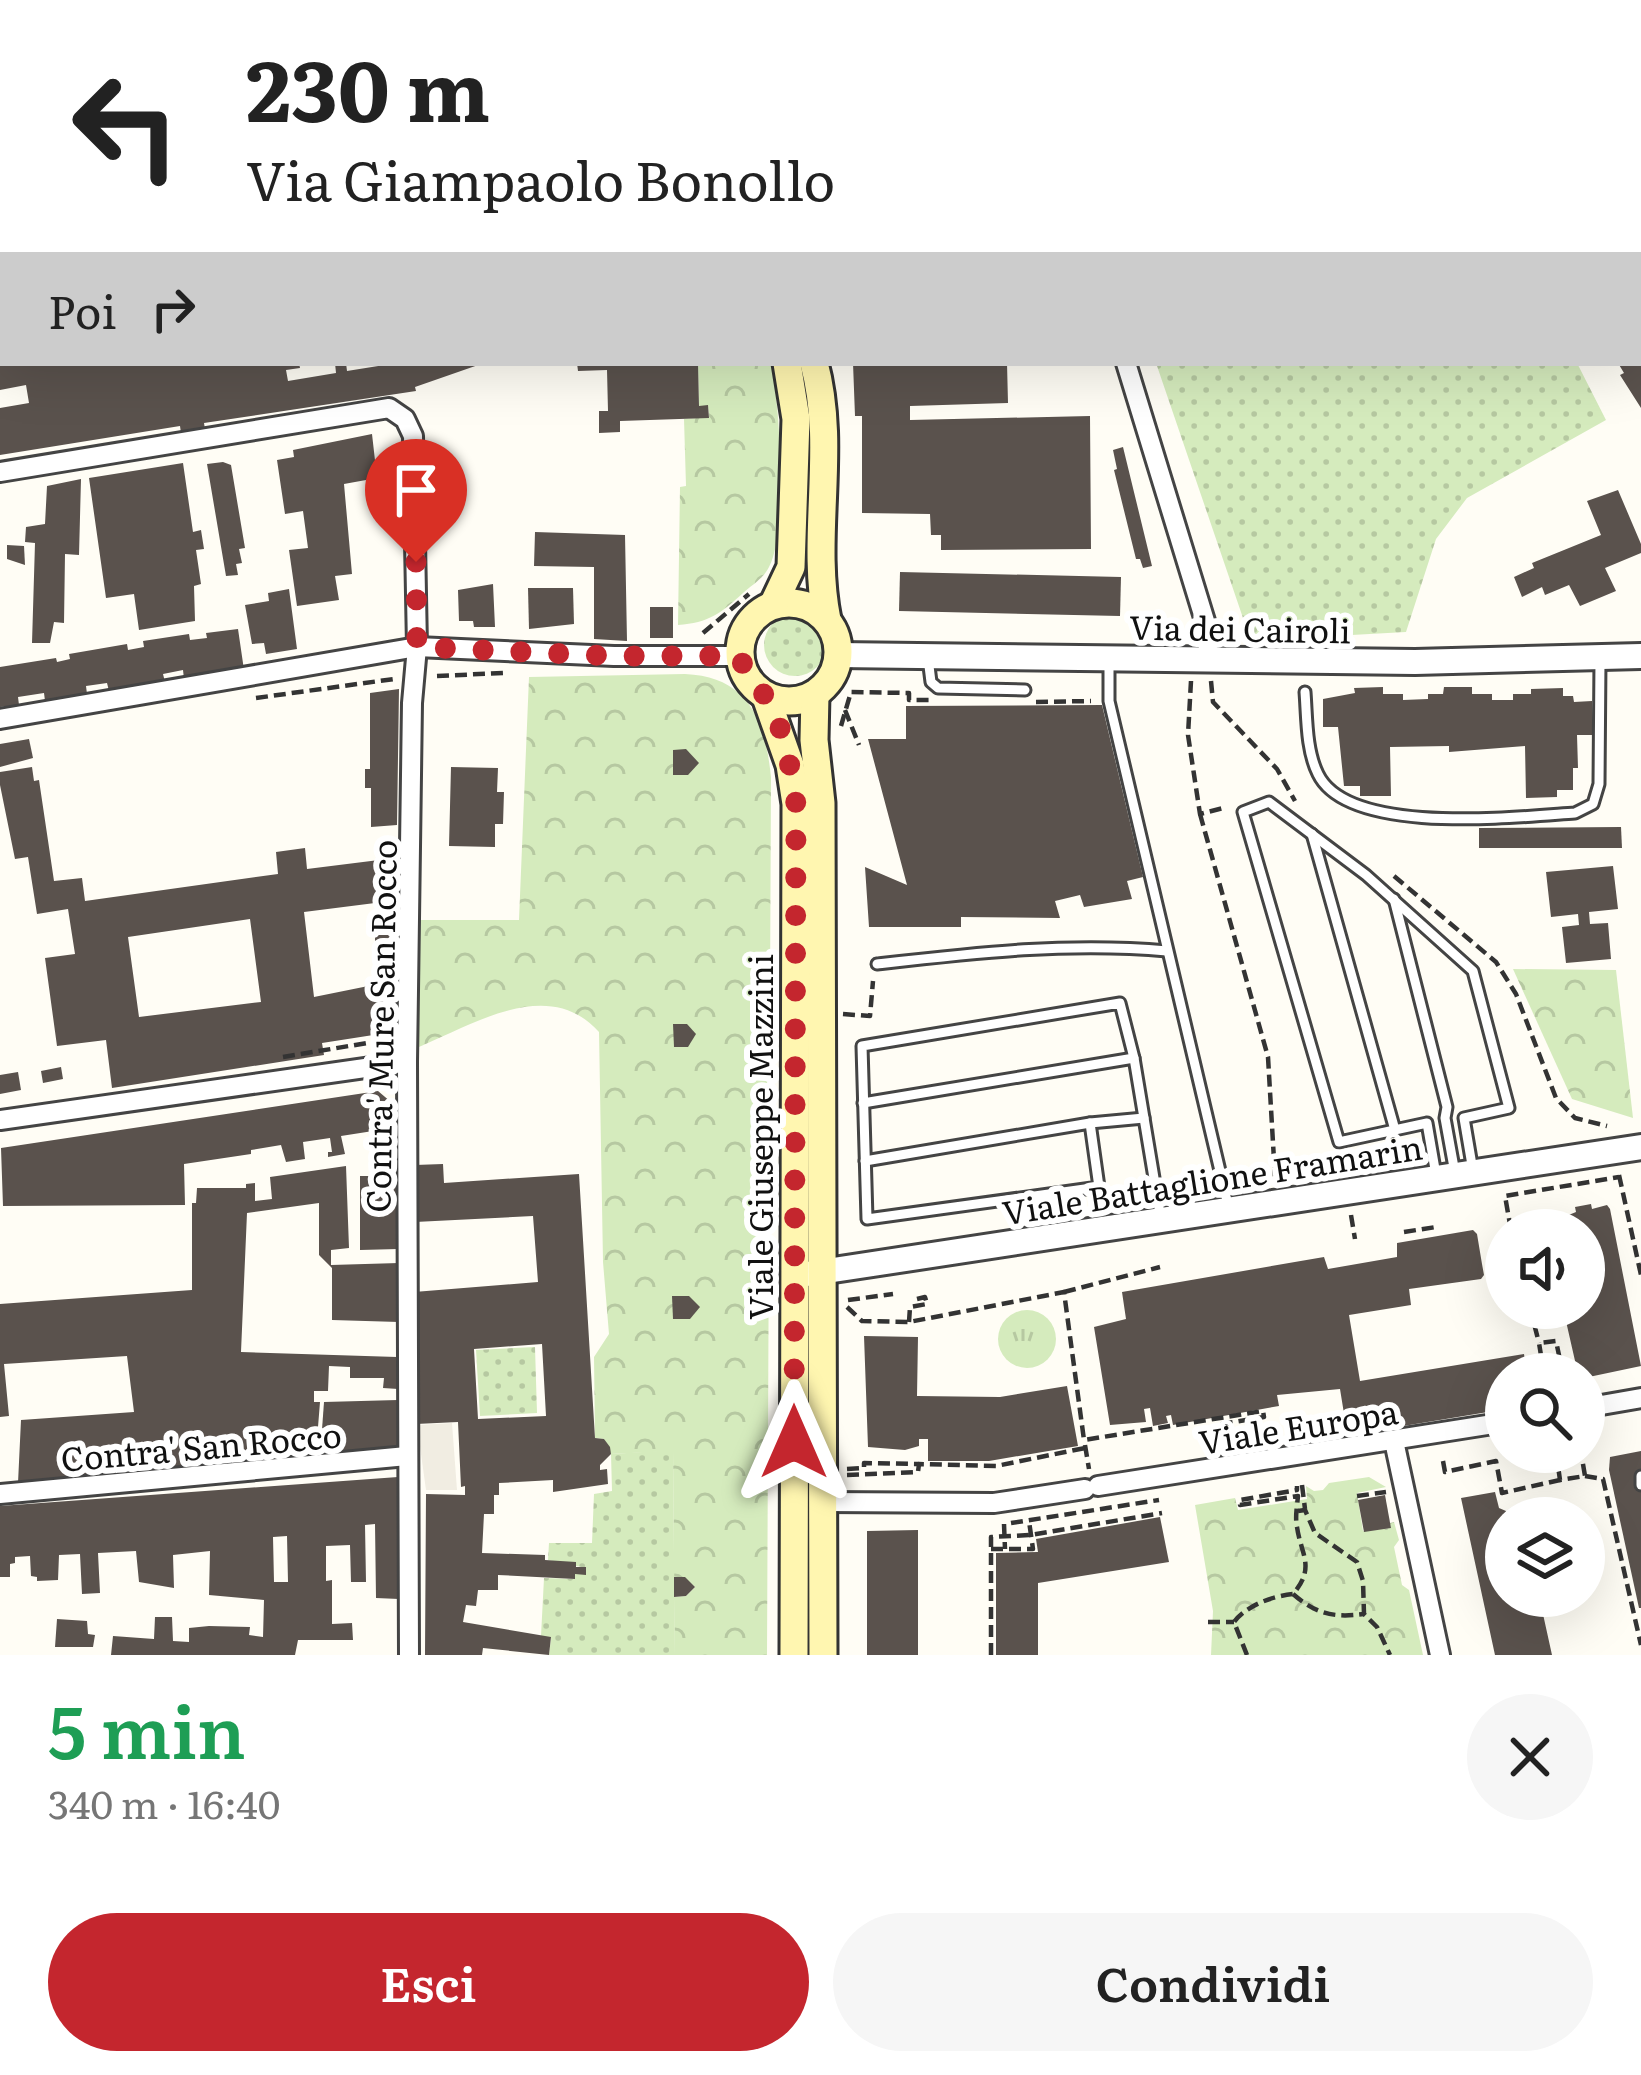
<!DOCTYPE html>
<html lang="it">
<head>
<meta charset="utf-8">
<style>
	:root { --surface:#fff; --page:#f6f6f6; --text:#222; --muted:#767676; --accent:#c4262e }
	body { margin:0; font-family:Literata,serif; background:var(--page); color:var(--text); height:100vh; display:flex; flex-direction:column; font-size:45px; white-space:nowrap }
	* { box-sizing:border-box; margin:0 }
	p { font-size:39px; color:var(--muted) }
	.icon { flex:none; width:66px; height:66px; fill:none; stroke:currentColor; stroke-width:2; stroke-linecap:round; stroke-linejoin:round }
	.map { position:relative; height:1655px; overflow:hidden }
	.sheet { display:flex; flex-direction:column; background:var(--surface); flex:1 }
	.sheet>* { flex:none }
	.hud { position:absolute; left:0px; top:0px; width:1641px; height:366px; box-shadow:0 12px 48px #0002; background:#fff; color:var(--text); overflow:hidden }
	.fabs { position:absolute; left:1485px; top:1209px; display:grid; gap:24px }
	.fabs a { display:grid; place-items:center; width:120px; height:120px; border-radius:50%; background:var(--surface); box-shadow:0 12px 48px #0002; font-size:60px }
	.pin { position:absolute; display:grid; place-items:center; width:102px; height:102px; color:#fff; margin:-123px -51px; border-radius:50% 50% 50% 0; rotate:-45deg; box-shadow:0 0 12px #0007 }
	.pin .icon { rotate:45deg }
	.me { position:absolute; width:132px; margin:-66px; rotate:0deg; stroke-linejoin:round; filter:drop-shadow(0 0 9px #0008) }
	.turn { display:flex; align-items:center; gap:42px; height:252px; padding:0 48px; font-size:54px }
	.turn .icon { width:156px; height:156px; stroke-width:2.5 }
	.turn b { display:block; font-size:84px; line-height:102px }
	.then { display:flex; align-items:center; height:114px; padding:0 48px; background:#0003; gap:24px; font-size:45px }
	.round { display:grid; place-items:center; flex:none; width:126px; height:126px; border-radius:63px; background:var(--page) }
	.overview { display:flex; align-items:center; justify-content:space-between; height:204px; padding:0 48px }
	h1 { font-size:72px; font-weight:600; line-height:90px; color:#1e9e55 }
	.cta { display:flex; gap:24px; margin-top:auto; padding:24px 48px }
	.cta a { flex:1; height:138px; border-radius:72px; background:var(--accent); color:#fff; font-size:48px; font-weight:600; line-height:138px; text-align:center }
	.cta a+a { background:var(--page); color:var(--text) }
	.map>svg:first-child { display:block }
	.grass { fill:url(#grass-tufts) }
	.park { fill:url(#park-crowns) }
	.garden { fill:url(#garden-dots) }
	.plaza { fill:#f1ede2 }
	.building { fill:#5a524d; fill-rule:evenodd }
	.lines { fill:none; stroke-linecap:round; stroke-linejoin:round }
	.service-casing { stroke:#444; stroke-width:15 }
	.minor-casing { stroke:#444; stroke-width:24 }
	.tertiary-casing { stroke:#444; stroke-width:30 }
	.secondary-casing { stroke:#333; stroke-width:33 }
	.path { stroke:#333; stroke-width:4.5; stroke-dasharray:12 6; stroke-linecap:butt }
	.service { stroke:#fff; stroke-width:9 }
	.minor { stroke:#fff; stroke-width:18 }
	.tertiary { stroke:#fff; stroke-width:24 }
	.secondary { stroke:#fff6b0; stroke-width:27 }
	.route { stroke:#c4262e; stroke-width:21; stroke-dasharray:0 37.8 }
	.labels { text-anchor:middle; dominant-baseline:central; stroke-width:12; stroke-linejoin:round; paint-order:stroke }
	.street-label { font-size:33px; fill:#111; stroke:#fff }
</style>
</head>
<body>
<div class="map">
<svg width="1641" height="1655" viewBox="0 0 1641 1655">
	<defs>
		<pattern id="grass-tufts" width="24" height="20" patternUnits="userSpaceOnUse" patternTransform="scale(3)"><rect width="24" height="20" fill="#d5ebbd"/><path d="M3 7l-1-3M5 7V3M7 7l1-3M15 17l-1-3M17 17v-4M19 17l1-3" fill="none" stroke="#b6c8a1"/></pattern>
		<pattern id="park-crowns" width="20" height="18" patternUnits="userSpaceOnUse" patternTransform="scale(3)"><rect width="20" height="18" fill="#d5ebbd"/><path d="M2 6a3 3 0 1 1 6 0M12 15a3 3 0 1 1 6 0" fill="none" stroke="#b6c8a1"/></pattern>
		<pattern id="garden-dots" width="8" height="8" patternUnits="userSpaceOnUse" patternTransform="scale(3)"><rect width="8" height="8" fill="#d5ebbd"/><path d="M2 2h.1M6 6h.1" fill="none" stroke="#b6c8a1" stroke-width="1.8" stroke-linecap="round"/></pattern>
	</defs>
	<rect width="100%" height="100%" fill="#fffdf5"/>
	<circle class="grass" cx="1027" cy="1339" r="29"/>
	<g class="park">
		<path d="M698,363H771C780,404 788,533 769,567C763,579 752,585 743,593C721,613 709,623 678,625L680,487L686,486L684,419L709,417L708,406H699Z"/>
		<path d="M685,674C749,677 765,720 771,777L767,1655H675L674,1597L686,1596L695,1587L685,1578L674,1577L673,1451L611,1454L604,1439L595,1438L594,1357L609,1334L603,1262L599,1032C548,975 473,1025 414,1049L419,920H519L529,677Z"/>
		<path d="M1513,969L1616,970L1633,1118L1572,1099Z"/>
		<path d="M1369,1477L1386,1487L1357,1493L1363,1531L1390,1528V1523L1394,1522L1399,1540L1394,1547L1402,1585L1409,1590L1423,1655H1211L1213,1611L1195,1505L1235,1498L1238,1510L1307,1499L1306,1486L1314,1491L1323,1490L1329,1483Z"/>
	</g>
	<g class="garden">
		<path d="M1156,363H1577L1606,420L1467,498L1436,539L1406,632L1243,641V618Z"/>
		<circle cx="795" cy="645" r="31"/>
		<path d="M535,1347L537,1413L480,1416L476,1350Z"/>
		<path d="M673,1450L675,1655H549L551,1638L541,1636L544,1578L574,1579L575,1574H585L586,1568L548,1560L549,1543H592L594,1494L612,1491L611,1454Z"/>
	</g>
	<path class="plaza" d="M452,1423L457,1490H426L417,1425Z"/>
	<g class="building">
		<path d="M0,363H299L300,368L286,370L288,381L336,373L335,363H346L347,371L397,363L481,364L415,387L416,391L204,423L205,429L181,433L180,426L0,455V408L29,403L26,385L0,390Z"/>
		<path d="M577,363H698L699,406L708,405L709,418L620,421V432L599,433V411H608L607,370L578,371Z"/>
		<path d="M853,363H1007L1008,403L910,406V420L1090,416L1091,549L941,550V535H931L930,514L862,513V416H855Z"/>
		<path d="M1618,363H1641V408L1620,375L1624,373Z"/>
		<path d="M372,434L377,478L344,484L352,574L335,576L339,600L297,606L289,550L308,548L303,511L285,514L277,460L294,457L293,450Z"/>
		<path d="M1123,447L1152,566L1143,568L1140,559H1136L1114,470L1117,469L1113,450Z"/>
		<path d="M223,462L231,465L245,548L239,549L242,563L236,564L238,575L226,576L207,464Z"/>
		<path d="M183,463L193,532L201,530L204,549L196,550L201,584L194,586L195,621L139,630L134,594L106,598L89,478Z"/>
		<path d="M81,479L79,555L65,554L64,623L54,622L50,643H32L35,543L25,542L26,527L45,524L47,486Z"/>
		<path d="M1618,490L1641,544V553L1605,568L1616,591L1580,606L1569,585L1545,595L1542,587L1522,597L1514,577L1534,568L1532,563L1601,535L1587,501Z"/>
		<path d="M535,532L625,535L627,641L594,639V567L534,566Z"/>
		<path d="M7,545L24,546L25,565L7,559Z"/>
		<path d="M900,572L1121,577L1120,616L899,611Z"/>
		<path d="M493,584L495,627H474L473,621H459L458,590Z"/>
		<path d="M528,588H573L574,624L529,629Z"/>
		<path d="M289,589L297,649L266,654L264,643L252,644L245,605L269,601L268,593Z"/>
		<rect x="650" y="607" width="23" height="31"/>
		<path d="M238,629L244,670L184,679L183,670L163,674L165,682L109,691L107,683L86,686L87,694L45,701L44,693L18,697L19,705L0,707V667L56,658L57,662L70,659L69,654L127,644L128,650L144,647L143,641L189,634L190,640L207,638L206,633Z"/>
		<path d="M1383,687V694H1403V700L1428,699V694H1443L1444,687H1472V694H1492V700H1513V694H1531V689L1563,688V696H1573L1574,702L1592,701L1593,735H1577L1578,768H1573V790H1557V797L1526,798L1525,746L1449,752V746L1390,747L1391,796H1360V786H1344L1338,727H1323V699L1355,693L1354,688Z"/>
		<path d="M399,689L397,825L371,827V788H365V769H370V693Z"/>
		<path d="M1102,705L1143,877L1127,881L1132,899L1084,907L1080,895L1055,901L1060,918L961,917V927H869L865,867L907,885L868,739H906V706Z"/>
		<path d="M29,739L33,758L0,767V744Z"/>
		<path d="M686,749L699,763L688,775H673V750Z"/>
		<path d="M32,767L34,781L39,780L54,881L82,878L85,901L278,874L276,852L305,848L307,869L395,858L394,948L375,947V903L304,912L314,997L398,980L399,1031L322,1043L324,1055L112,1088L106,1040L57,1046L45,958L75,954L68,909L37,914L28,857L15,859L0,785V772ZM250,919L261,1002L139,1017L128,937Z"/>
		<path d="M451,767L498,768L497,792H504L503,824H495V847L449,846Z"/>
		<path d="M1621,827L1622,848H1479V828Z"/>
		<path d="M1613,866L1618,909L1589,912L1590,924L1608,923L1611,959L1566,963L1562,927L1579,925L1578,914L1551,917L1546,872Z"/>
		<path d="M673,1024H687L696,1034L688,1047H674Z"/>
		<path d="M61,1067L63,1079L43,1083L41,1071Z"/>
		<path d="M18,1072L21,1090L0,1094V1075Z"/>
		<path d="M378,1091L398,1108L396,1148L375,1150L373,1131L341,1136L345,1154L328,1157V1152H332L330,1138L303,1142L305,1159L286,1162L281,1145L251,1150V1154L184,1164L185,1205L3,1206L1,1148Z"/>
		<path d="M443,1164L444,1183L579,1174L595,1438L604,1439L610,1447L611,1454L600,1465V1470L607,1469L608,1484L553,1492V1480L499,1483V1495H494V1514H484L482,1553L545,1555V1560L576,1562V1567H586V1575L575,1574V1579L498,1575V1590H478L476,1606L466,1605L463,1622L551,1637L549,1655L483,1648L482,1655H425L426,1494L465,1495V1486L461,1487L458,1422L416,1424L414,1292L538,1282L533,1216L415,1222V1165ZM542,1344L546,1416L478,1419L474,1349Z"/>
		<path d="M346,1166L349,1248L331,1250V1265L399,1263V1322L332,1320V1268L319,1255V1203L247,1213L241,1352L397,1357L398,1389L383,1388L384,1378H350V1367L329,1366L328,1391H314V1402H320L316,1452L246,1458V1464L18,1483L21,1420L134,1412L127,1356L4,1364L9,1416L0,1417V1304L192,1290V1203H196L197,1188H246V1184L255,1183V1201L272,1199L270,1177Z"/>
		<path d="M360,1176H397L398,1249L360,1250Z"/>
		<path d="M1591,1204L1592,1209L1607,1205L1610,1209L1641,1366L1584,1378V1374H1578L1563,1308H1584V1230H1562L1559,1219L1576,1212L1575,1207Z"/>
		<path d="M1473,1230L1477,1234L1482,1264L1484,1275L1481,1279L1409,1289L1411,1305L1349,1315L1360,1381L1524,1354L1527,1374H1506V1409L1367,1432L1365,1422L1346,1426L1340,1389L1277,1395L1279,1406L1173,1425L1171,1415L1166,1416L1168,1423L1153,1426L1150,1408L1144,1409L1146,1422L1110,1425L1094,1327L1126,1319L1122,1292L1324,1257L1328,1269L1397,1257V1243Z"/>
		<path d="M672,1296H689L700,1307L690,1319H673Z"/>
		<path d="M864,1336L918,1337L917,1396L1000,1397L1067,1386L1078,1446L989,1461H928V1439H919V1446L905,1450L868,1447Z"/>
		<path d="M398,1400V1453L320,1457L324,1402Z"/>
		<path d="M1641,1451V1608H1639L1609,1470L1610,1457Z"/>
		<path d="M398,1477L399,1599L376,1598L375,1524L365,1525L366,1582H351L350,1545L326,1546V1581L332,1580V1624L352,1623L353,1640H298L295,1655H111L113,1636L154,1639L155,1617H172L173,1641L189,1642V1628L209,1626L250,1627L249,1635L263,1637L264,1600L209,1595L210,1551L173,1555L174,1588L139,1582L136,1551L98,1553L100,1593L82,1594L80,1554L59,1555L58,1580L37,1581V1577L31,1576L30,1556L15,1557V1563L10,1564V1577H0V1506ZM287,1536L288,1582H274L273,1537Z"/>
		<path d="M1495,1492L1499,1508L1506,1511L1508,1518L1503,1529L1506,1596H1539L1552,1655H1495L1461,1498Z"/>
		<path d="M1385,1495L1391,1528L1364,1532L1358,1500Z"/>
		<path d="M1160,1517L1169,1562L1038,1583V1655H996V1553L1038,1552L1036,1539Z"/>
		<path d="M918,1530V1655H867V1531Z"/>
		<path d="M674,1577H685L695,1587L686,1596L674,1597Z"/>
		<path d="M57,1619L87,1621L88,1634L95,1635L93,1647H55Z"/>
	</g>
	<g class="lines">
		<g class="service-casing">
			<g id="service">
				<path d="M1173,0L1174,3"/>
				<path d="M1200,0L1201,3"/>
				<path d="M1260,0L1261,3"/>
				<path d="M451,3L455,0"/>
				<path d="M928,658L931,682L938,688L1025,690"/>
				<path d="M1109,659V701L1229,1209"/>
				<path d="M1305,692C1307,718 1306,750 1318,774C1348,836 1516,817 1575,813L1593,804L1599,784L1600,660"/>
				<path d="M1312,834L1395,1130"/>
				<path d="M1394,899L1447,1107L1445,1118L1455,1173"/>
				<path d="M877,964C974,953 1068,942 1167,951"/>
				<path d="M863,1103L1134,1058"/>
				<path d="M1090,1123L1099,1187L867,1219L862,1046L1120,1003L1134,1058L1161,1220"/>
				<path d="M865,1161L1090,1123L1144,1118"/>
				<path d="M1436,1175L1427,1123L1339,1142L1243,812L1269,802L1366,875L1473,971L1509,1108L1464,1118L1473,1171"/>
				<path d="M1641,1476V1485"/>
			</g>
		</g>
		<g class="minor-casing">
			<g id="minor">
				<path d="M1523,0L1525,3"/>
				<path d="M40,3L50,0"/>
				<path d="M1360,3L1382,0"/>
				<path d="M0,14H3"/>
				<path d="M1638,166L1641,170"/>
				<path d="M0,330L3,329"/>
				<path d="M1126,363L1205,621L1209,658"/>
				<path d="M0,472L389,408L405,419L413,436L417,647L412,703L407,1062L409,1655"/>
				<path d="M0,719L417,647L614,656H740"/>
				<path d="M0,1120L407,1062"/>
				<path d="M1584,1408L1641,1398"/>
				<path d="M1394,1441L1440,1655"/>
				<path d="M1098,1486L1506,1422"/>
				<path d="M0,1494L407,1456"/>
				<path d="M823,1502L994,1503L1085,1489"/>
			</g>
		</g>
		<g class="tertiary-casing">
			<g id="tertiary">
				<path d="M838,655L1415,662L1641,656"/>
				<path d="M807,1274L1641,1147"/>
			</g>
		</g>
		<g class="secondary-casing">
			<g id="secondary">
				<path d="M579,0L580,3"/>
				<path d="M814,363C837,448 810,536 827,620"/>
				<circle cx="789" cy="652" r="49"/>
				<path d="M773,605L791,567L796,419L787,363"/>
				<path d="M815,694L814,740L821,803L823,1655"/>
				<path d="M766,697L790,765L796,804L794,1655"/>
			</g>
		</g>
		<g class="path">
			<path d="M986,0L987,3"/>
			<path d="M703,633L749,594"/>
			<path d="M437,676L503,673"/>
			<path d="M1191,681L1188,735L1200,814L1227,807"/>
			<path d="M1211,681L1213,702L1277,769L1295,801"/>
			<path d="M256,698L394,679"/>
			<path d="M1036,702L1091,701"/>
			<path d="M845,710L859,745"/>
			<path d="M841,726L851,692L909,693V700H929"/>
			<path d="M1200,814L1268,1057L1275,1177"/>
			<path d="M1394,876L1496,962L1516,994L1556,1098L1575,1118L1607,1126"/>
			<path d="M843,1014L870,1016L873,981"/>
			<path d="M283,1057L385,1040"/>
			<path d="M1619,1175L1641,1275"/>
			<path d="M1351,1215L1355,1239"/>
			<path d="M1511,1230L1505,1196L1619,1177"/>
			<path d="M1404,1232L1436,1227"/>
			<path d="M1064,1292L1160,1267"/>
			<path d="M848,1300L893,1294"/>
			<path d="M847,1307L862,1321L909,1322L1064,1292L1084,1440L1263,1411L1264,1417L1222,1424L1218,1430"/>
			<path d="M1530,1308L1539,1343"/>
			<path d="M909,1322L910,1307L927,1304L925,1297L917,1299"/>
			<path d="M1544,1374L1539,1343L1556,1341L1563,1374"/>
			<path d="M1085,1445L1089,1469"/>
			<path d="M1556,1452L1560,1480L1585,1476L1581,1452"/>
			<path d="M1443,1461L1445,1472L1496,1461L1502,1493L1560,1480"/>
			<path d="M847,1469L864,1468V1463L919,1464"/>
			<path d="M847,1475L918,1472L919,1464L996,1466L1085,1448"/>
			<path d="M1585,1476L1603,1479L1641,1645"/>
			<path d="M1302,1485L1305,1509"/>
			<path d="M1357,1496L1386,1492"/>
			<path d="M1298,1511L1305,1510L1315,1533L1357,1562L1363,1581L1364,1614L1377,1627L1390,1655"/>
			<path d="M1011,1523L1159,1500"/>
			<path d="M1004,1524L1005,1549"/>
			<path d="M991,1549H1033L1029,1521"/>
			<path d="M1293,1594C1316,1614 1333,1618 1364,1614"/>
			<path d="M1208,1622H1234"/>
			<path d="M991,1655V1537L1030,1535L1162,1513"/>
			<path d="M1247,1655L1234,1622C1247,1605 1273,1596 1293,1594C1316,1567 1301,1555 1297,1527C1295,1518 1297,1506 1298,1496L1240,1505V1500L1297,1490V1486"/>
		</g>
		<use href="#service" class="service"/>
		<use href="#minor" class="minor"/>
		<use href="#tertiary" class="tertiary"/>
		<use href="#secondary" class="secondary"/>
	</g>
	<g class="lines">
		<path class="route" d="M416,562L417,647L614,656H740C745,675 757,682 766,698C785,728 791,770 796,804L794,1442"/>
	</g>
	<g class="labels">
		<g class="street-label">
			<text transform="translate(1240 627) rotate(1)">Via dei Cairoli</text>
			<text transform="translate(379 1026) rotate(-89)">Contra' Mure San Rocco</text>
			<text transform="translate(758 1137) rotate(-90)">Viale Giuseppe Mazzini</text>
			<text transform="translate(1212 1178) rotate(-9)">Viale Battaglione Framarin</text>
			<text transform="translate(1298 1425) rotate(-9)">Viale Europa</text>
			<text transform="translate(201 1445) rotate(-5)">Contra' San Rocco</text>
		</g>
	</g>
</svg>
<div class="fabs">
<a><svg class="icon" aria-label="sound" viewBox="0 0 24 24"><path d="M4 9h4l5-4v14l-5-4H4zM17 9q2 3 0 6"/></svg></a>
<a><svg class="icon" aria-label="search" viewBox="0 0 24 24"><circle cx="10" cy="10" r="6"/><path d="M15 15l6 6"/></svg></a>
<a><svg class="icon" aria-label="layers" viewBox="0 0 24 24"><path d="M12 4l9 5-9 5-9-5zM3 14l9 5 9-5"/></svg></a>
</div>
<div class="pin" style="left:416px;top:562px;background:#d93025"><svg class="icon" aria-label="arrive" viewBox="0 0 24 24"><path d="M6 21V4h12l-3 4 3 4H6"/></svg></div>
<svg class="me" style="left:794px;top:1442px" viewBox="-20 -20 40 40"><path d="M0-17L14 15 0 8-14 15z" fill="#c4262e" stroke="#fff" stroke-width="4"/></svg>
<div class="hud">
<div class="turn"><svg class="icon" aria-label="left" viewBox="0 0 24 24"><path d="M17 20v-9H6M10 6l-5 5 5 5"/></svg><div><b>230 m</b>Via Giampaolo Bonollo</div></div>
<div class="then">Poi<svg class="icon" aria-label="right" viewBox="0 0 24 24"><path d="M7 20v-9h11M14 6l5 5-5 5"/></svg></div>
</div>
</div>
<section class="sheet">
<div class="overview"><div><h1>5 min</h1><p>340 m · 16:40</p></div><a class="round"><svg class="icon" aria-label="close" viewBox="0 0 24 24"><path d="M6 6l12 12M18 6L6 18"/></svg></a></div>
<div class="cta"><a>Esci</a><a>Condividi</a></div>
</section>
</body>
</html>
